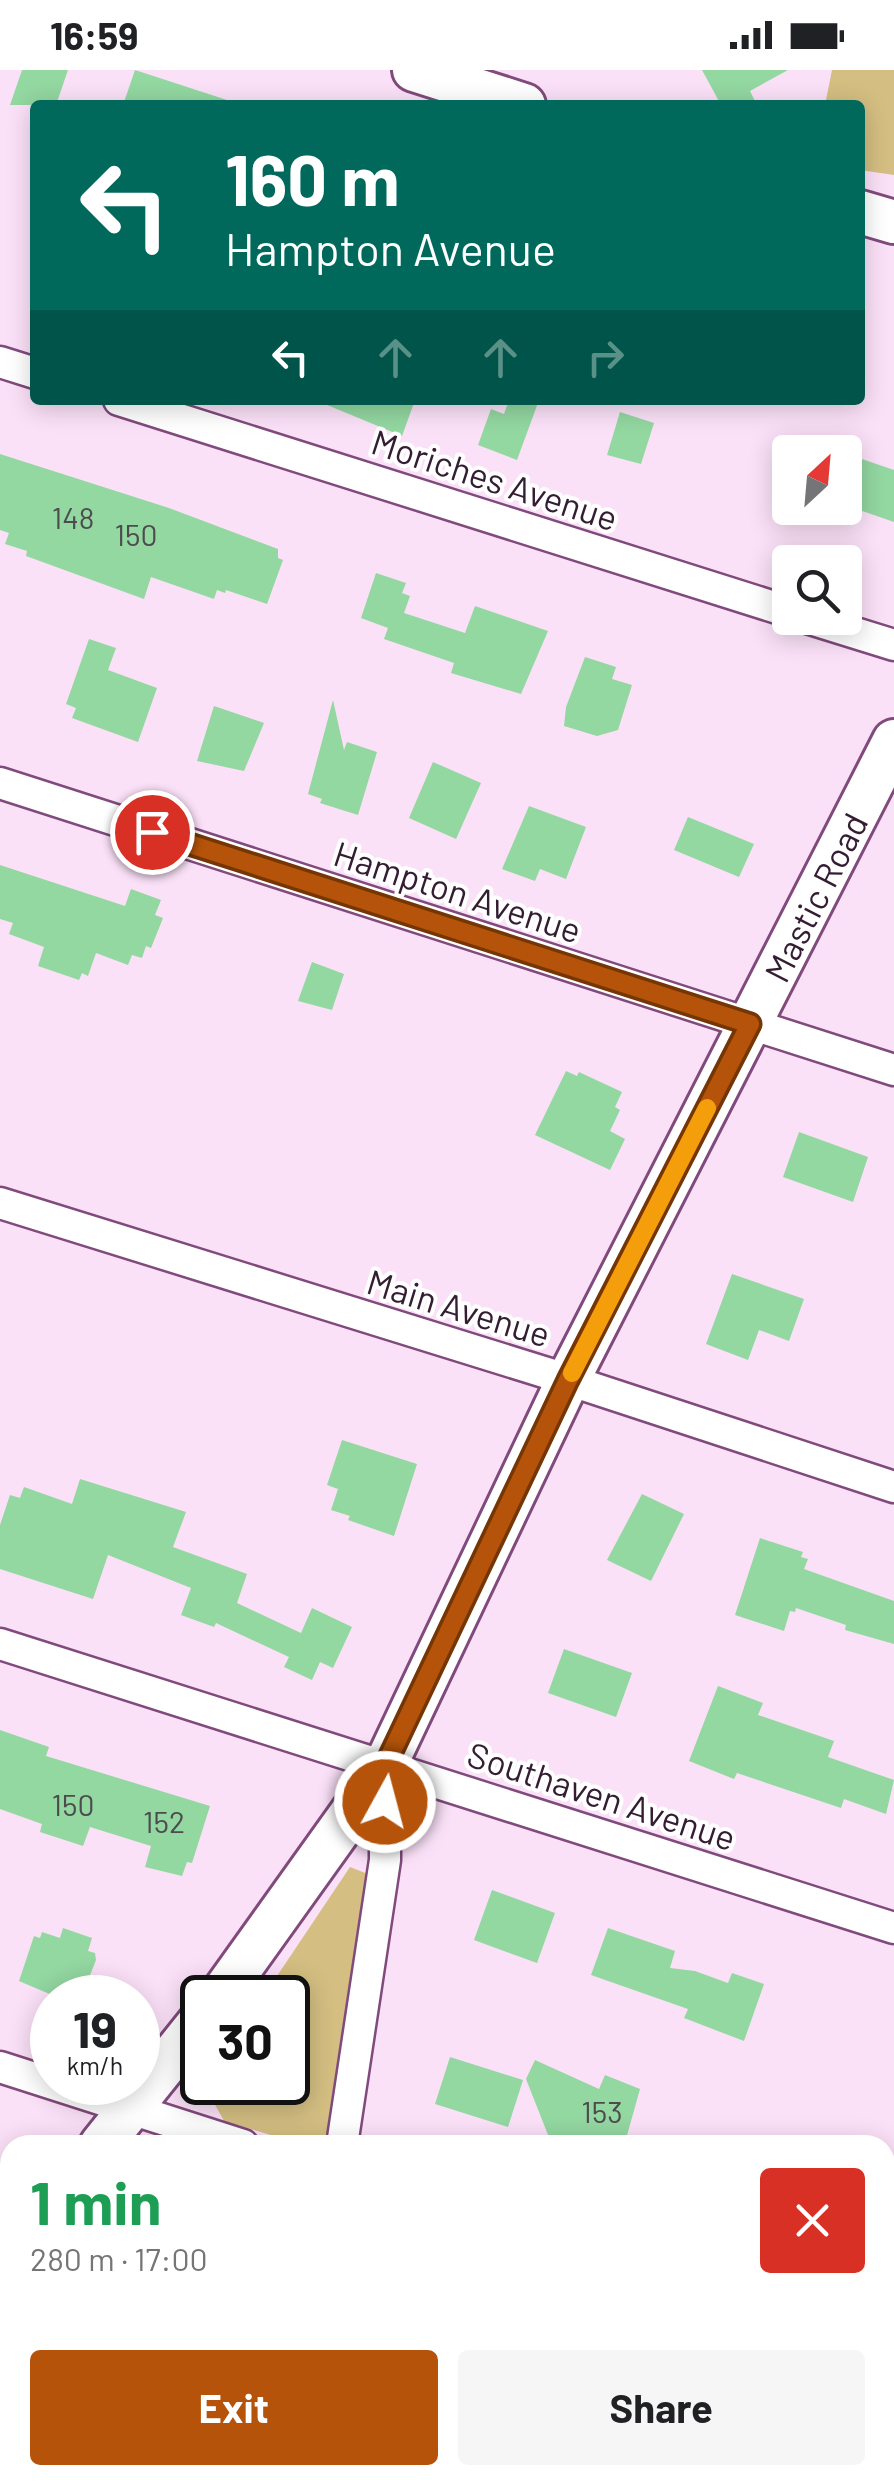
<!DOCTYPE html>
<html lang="en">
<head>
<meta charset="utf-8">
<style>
	:root { --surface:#fff; --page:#f6f6f6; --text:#202124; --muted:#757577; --accent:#b45309 }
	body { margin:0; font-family:Barlow,sans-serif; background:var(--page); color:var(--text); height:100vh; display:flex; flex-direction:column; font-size:38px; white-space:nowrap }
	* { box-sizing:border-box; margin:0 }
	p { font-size:32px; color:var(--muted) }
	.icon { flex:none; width:55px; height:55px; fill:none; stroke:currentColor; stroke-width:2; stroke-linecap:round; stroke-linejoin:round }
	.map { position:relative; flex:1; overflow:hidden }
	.side { position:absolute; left:0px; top:2065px; width:895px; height:350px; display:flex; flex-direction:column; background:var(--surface); border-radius:30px 30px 0 0; box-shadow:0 5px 25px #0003 }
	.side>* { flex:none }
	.hud { position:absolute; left:30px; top:30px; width:835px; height:305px; border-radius:10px; box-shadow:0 5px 25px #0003; background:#00695c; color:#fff; overflow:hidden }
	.needle { width:65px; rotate:26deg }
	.fabs { position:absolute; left:772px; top:365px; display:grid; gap:20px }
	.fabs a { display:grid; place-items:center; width:90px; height:90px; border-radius:10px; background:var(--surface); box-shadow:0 5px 25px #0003; font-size:50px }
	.speed { position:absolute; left:30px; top:1905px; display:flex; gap:20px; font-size:50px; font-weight:700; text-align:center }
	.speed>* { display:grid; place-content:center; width:130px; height:130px; border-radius:50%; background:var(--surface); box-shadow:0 5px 25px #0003; line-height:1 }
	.speed small { font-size:25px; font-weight:400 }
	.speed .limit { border:5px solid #111; border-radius:15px; background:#fff; color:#111 }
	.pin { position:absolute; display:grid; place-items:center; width:85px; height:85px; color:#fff; margin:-42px; border:5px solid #fff; border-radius:50%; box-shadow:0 2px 10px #0007 }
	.me { position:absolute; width:110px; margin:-55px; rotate:7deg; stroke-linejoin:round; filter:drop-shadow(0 0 8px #0008) }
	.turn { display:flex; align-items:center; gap:35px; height:210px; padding:0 30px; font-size:45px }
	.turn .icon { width:130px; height:130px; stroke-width:2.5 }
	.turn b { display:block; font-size:70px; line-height:85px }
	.lanes { display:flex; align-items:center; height:95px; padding:0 30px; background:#0003; justify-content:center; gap:50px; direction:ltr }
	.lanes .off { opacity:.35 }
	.round { display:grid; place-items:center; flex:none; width:105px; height:105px; border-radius:10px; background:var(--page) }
	.summary { display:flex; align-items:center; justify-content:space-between; height:170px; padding:0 30px }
	h1 { font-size:60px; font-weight:700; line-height:75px; color:#1e9e55 }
	.button { display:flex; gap:20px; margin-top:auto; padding:20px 30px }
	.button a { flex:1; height:115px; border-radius:10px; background:var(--accent); color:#fff; font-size:40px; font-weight:700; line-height:115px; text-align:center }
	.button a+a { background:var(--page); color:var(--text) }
	.status { display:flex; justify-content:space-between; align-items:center; height:70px; padding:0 50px; background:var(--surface); direction:ltr }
	.status svg { height:28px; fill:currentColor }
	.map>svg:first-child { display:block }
	.green { fill:#d4be82 }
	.building { fill:#93d7a1 }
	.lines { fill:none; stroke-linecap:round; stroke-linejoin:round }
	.street-casing { stroke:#814a7c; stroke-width:35 }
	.secondary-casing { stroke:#814a7c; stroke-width:48 }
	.street { stroke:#fff; stroke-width:30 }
	.secondary { stroke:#fff; stroke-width:42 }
	.route-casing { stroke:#753606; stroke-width:25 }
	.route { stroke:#b45309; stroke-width:18 }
	.slow { stroke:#f59e0b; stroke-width:18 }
	.labels { text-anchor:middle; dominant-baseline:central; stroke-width:8; stroke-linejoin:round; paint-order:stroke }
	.number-label { font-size:30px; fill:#4c4c4e }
	.street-label { font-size:35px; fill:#341d32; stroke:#fff }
</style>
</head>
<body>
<div class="status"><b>16:59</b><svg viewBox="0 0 49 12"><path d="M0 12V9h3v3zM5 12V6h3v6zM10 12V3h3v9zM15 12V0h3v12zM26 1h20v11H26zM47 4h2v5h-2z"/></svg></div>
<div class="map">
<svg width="894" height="2415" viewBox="0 0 894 2415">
	<rect width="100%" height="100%" fill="#fbe1f8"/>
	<g class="green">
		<path d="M832,0H894V105L860,100V35H825Z"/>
		<path d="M350,1797L373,1806L332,2057L319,2072L304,2075L224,2051L212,2029V2013L288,2012V1928L263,1927Z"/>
	</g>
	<g class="building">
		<path d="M22,0H68L56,35H10Z"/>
		<path d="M135,0L227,30V35H123Z"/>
		<path d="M702,0H788L750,21L757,35H721Z"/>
		<path d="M315,330H415L402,366Z"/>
		<path d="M509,330H539L517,390L478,375L491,339L504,344Z"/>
		<path d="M620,342L654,353L641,394L607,385Z"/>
		<path d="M0,384L169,438L278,479V488L283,490L267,534L226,520L225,523L217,520L214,529L151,507L144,529L26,486L27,481L5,474L9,463L0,460Z"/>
		<path d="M859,388L894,400V452L845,435V400L853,403Z"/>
		<path d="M376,503L406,513L402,523L410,526L404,543L465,563L475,536L548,561L521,624L451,603L454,593L384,569L388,558L361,548Z"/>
		<path d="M89,569L116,578L108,600L157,618L138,672L72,648L76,638L66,634Z"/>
		<path d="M585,587L616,597L612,609L632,615L618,660L597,666L564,656L566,637Z"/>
		<path d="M333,630L344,680L347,672L377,682L358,745L320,733L322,729L308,724Z"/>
		<path d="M214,636L264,653L244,701L197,691Z"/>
		<path d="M433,692L481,713L456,769L409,748Z"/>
		<path d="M529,736L586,757L566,809L540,799L535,811L502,799Z"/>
		<path d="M688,747L754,774L739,807L674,780Z"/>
		<path d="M0,795L125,836L131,819L161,830L155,845L163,848L151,878L146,876L142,888L132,885L128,895L96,883L88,906L82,903L79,910L38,896L44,877L9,864L13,853L0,849Z"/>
		<path d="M312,892L344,904L332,940L298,931Z"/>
		<path d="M566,1001L577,1006L579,1002L622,1022L615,1037L620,1040L610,1061L625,1069L610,1100L535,1065Z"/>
		<path d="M799,1062L868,1087L853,1132L783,1107Z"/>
		<path d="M732,1204L804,1229L789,1271L759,1260L748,1290L706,1274Z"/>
		<path d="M342,1370L417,1394L394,1466L348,1450L350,1446L331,1440L338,1419L327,1415Z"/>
		<path d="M80,1409L186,1442L173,1477L247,1504L237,1533L301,1563L312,1538L352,1557L333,1598L320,1592L312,1610L284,1597L289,1587L216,1553L214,1557L181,1545L191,1518L108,1485L93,1529L0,1499V1455L10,1425L20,1428L24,1417L72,1434Z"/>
		<path d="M642,1424L684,1444L651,1511L607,1490Z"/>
		<path d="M760,1468L803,1482L801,1487L808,1489L804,1499L894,1531V1574L845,1560L846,1555L796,1538L795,1542L790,1541L784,1561L735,1545Z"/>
		<path d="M564,1579L632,1603L616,1647L548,1623Z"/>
		<path d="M718,1616L763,1633L758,1645L834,1671L828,1687L894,1710L886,1744L844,1729L841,1738L737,1703L734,1709L689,1691Z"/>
		<path d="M0,1660L49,1677L46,1686L210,1736L192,1793L187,1792L182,1806L145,1797L151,1776L90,1757L83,1776L40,1762L42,1754L0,1739Z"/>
		<path d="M492,1820L555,1843L537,1893L474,1870Z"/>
		<path d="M63,1858L92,1868L88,1881L95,1883L96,1890L81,1928H59L19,1911L34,1866L40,1868L42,1862L60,1868Z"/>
		<path d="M608,1858L675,1881L670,1898L695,1901L728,1913L732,1903L764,1914L744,1971L684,1948L688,1939L591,1905Z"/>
		<path d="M450,1987L523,2010L508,2057L435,2034Z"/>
		<path d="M535,1990L599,2019L605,2005L640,2019L626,2069L616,2066L613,2075H552L526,2009Z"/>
	</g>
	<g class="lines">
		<g class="street-casing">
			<g id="street">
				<path d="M0,292L35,303"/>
				<path d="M119,330L790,542"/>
				<path d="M807,548L894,575"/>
				<path d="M0,713L894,1000"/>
				<path d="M0,1133L547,1303L894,1417"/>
				<path d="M0,1574L894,1858"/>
				<path d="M0,1997L243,2075"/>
				<path d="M342,2075L385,1790V1696"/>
				<path d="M885,2280L894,2283"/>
				<path d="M308,2415L309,2405"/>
			</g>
		</g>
		<g class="secondary-casing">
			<g id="secondary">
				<path d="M414,0L524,35"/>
				<path d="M860,142L894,152"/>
				<path d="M219,1928L385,1696L568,1310L894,671"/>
				<path d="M101,2075L202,1949"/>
				<path d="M0,2193L10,2181"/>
			</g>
		</g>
		<use href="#street" class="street"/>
		<use href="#secondary" class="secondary"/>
	</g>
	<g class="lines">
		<g class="route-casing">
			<path id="route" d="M152,762L750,954L568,1310L385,1696V1732"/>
		</g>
		<use href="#route" class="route"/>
		<path class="slow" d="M572,1303L707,1038"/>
	</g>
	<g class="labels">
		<g class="number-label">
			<text x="73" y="447">148</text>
			<text x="136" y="464">150</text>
			<text x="73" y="1734">150</text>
			<text x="164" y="1751">152</text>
			<text x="602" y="2041">153</text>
		</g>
		<g class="street-label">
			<text transform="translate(495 409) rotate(18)">Moriches Avenue</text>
			<text transform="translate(458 821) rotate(18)">Hampton Avenue</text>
			<text transform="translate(815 827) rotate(-63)">Mastic Road</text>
			<text transform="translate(459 1237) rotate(17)">Main Avenue</text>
			<text transform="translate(602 1725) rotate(18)">Southaven Avenue</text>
		</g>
	</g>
</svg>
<div class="fabs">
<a><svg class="needle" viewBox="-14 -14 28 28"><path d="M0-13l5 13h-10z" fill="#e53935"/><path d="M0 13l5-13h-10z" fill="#757577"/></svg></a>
<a><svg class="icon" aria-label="search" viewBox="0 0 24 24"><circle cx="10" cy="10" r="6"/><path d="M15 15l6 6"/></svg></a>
</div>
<div class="speed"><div>19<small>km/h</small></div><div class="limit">30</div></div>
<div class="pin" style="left:152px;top:762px;background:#d93025"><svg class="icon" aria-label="arrive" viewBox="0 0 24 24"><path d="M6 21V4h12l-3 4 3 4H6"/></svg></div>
<svg class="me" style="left:385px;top:1732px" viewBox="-20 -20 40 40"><circle r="17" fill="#b45309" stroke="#fff" stroke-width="3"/><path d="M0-11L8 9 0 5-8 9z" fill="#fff"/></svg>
<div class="hud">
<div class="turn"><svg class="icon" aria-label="left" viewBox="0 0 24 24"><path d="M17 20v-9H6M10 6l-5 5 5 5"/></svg><div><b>160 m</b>Hampton Avenue</div></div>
<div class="lanes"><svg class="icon" aria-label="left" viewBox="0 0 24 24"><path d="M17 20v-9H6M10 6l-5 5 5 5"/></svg><svg class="icon off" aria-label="ahead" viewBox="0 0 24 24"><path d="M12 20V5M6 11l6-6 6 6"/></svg><svg class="icon off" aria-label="ahead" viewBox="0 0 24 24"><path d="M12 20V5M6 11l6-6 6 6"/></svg><svg class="icon off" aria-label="right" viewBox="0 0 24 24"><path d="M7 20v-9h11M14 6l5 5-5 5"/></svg></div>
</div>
<section class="side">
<div class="summary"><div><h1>1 min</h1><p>280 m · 17:00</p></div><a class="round" style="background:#d93025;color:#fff"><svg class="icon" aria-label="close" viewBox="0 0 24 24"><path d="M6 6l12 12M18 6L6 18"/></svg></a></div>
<div class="button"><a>Exit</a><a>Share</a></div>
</section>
</div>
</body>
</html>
